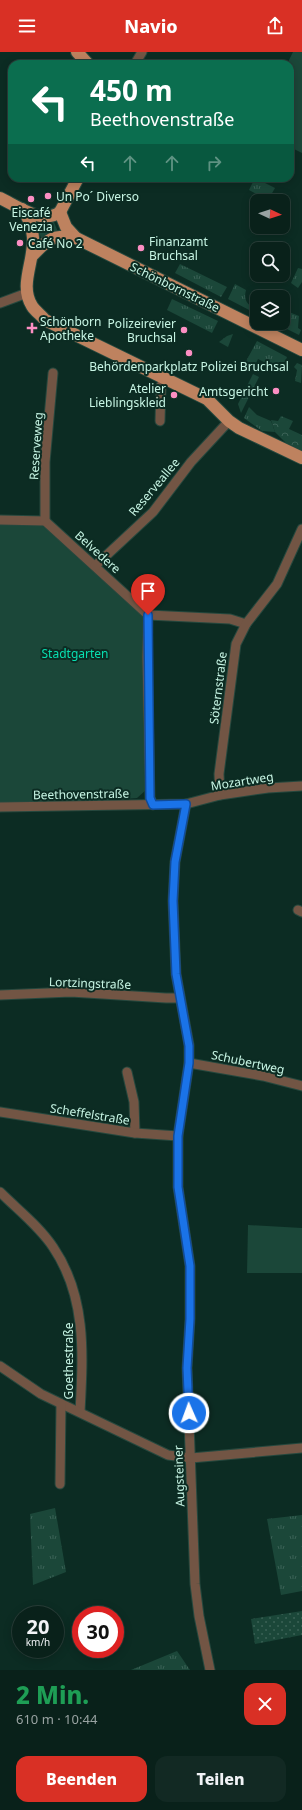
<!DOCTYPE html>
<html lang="de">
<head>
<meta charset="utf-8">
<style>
	:root { --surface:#09211a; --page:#122923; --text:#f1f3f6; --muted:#99a3a2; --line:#293e39; --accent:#d93025 }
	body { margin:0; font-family:"Noto Sans",sans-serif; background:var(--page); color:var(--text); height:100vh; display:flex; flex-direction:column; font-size:15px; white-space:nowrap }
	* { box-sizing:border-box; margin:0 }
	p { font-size:13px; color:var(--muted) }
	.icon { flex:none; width:22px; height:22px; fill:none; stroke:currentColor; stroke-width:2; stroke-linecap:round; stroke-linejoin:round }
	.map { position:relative; height:1618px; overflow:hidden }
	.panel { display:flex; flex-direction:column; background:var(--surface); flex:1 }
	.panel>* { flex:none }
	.hud { position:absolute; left:8px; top:8px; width:286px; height:122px; border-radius:12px; box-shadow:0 2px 10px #0003,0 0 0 1px var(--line); background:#0b6e4f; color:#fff; overflow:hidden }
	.needle { width:26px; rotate:94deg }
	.tools { position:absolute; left:250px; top:142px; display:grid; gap:8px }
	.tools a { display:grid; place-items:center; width:40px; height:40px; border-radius:8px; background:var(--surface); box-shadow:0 2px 10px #0003,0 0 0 1px var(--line); font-size:20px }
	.speed { position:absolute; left:12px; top:1554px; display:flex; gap:8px; font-size:20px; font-weight:700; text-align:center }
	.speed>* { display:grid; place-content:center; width:52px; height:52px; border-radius:50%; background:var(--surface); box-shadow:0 2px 10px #0003,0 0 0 1px var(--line); line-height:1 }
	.speed small { font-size:10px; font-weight:400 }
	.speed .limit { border:6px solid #d22; background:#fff; color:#111 }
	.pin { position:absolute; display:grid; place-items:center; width:34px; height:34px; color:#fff; margin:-41px -17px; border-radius:50% 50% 50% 0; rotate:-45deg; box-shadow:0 0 4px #0007 }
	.pin .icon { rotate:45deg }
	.me { position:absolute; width:44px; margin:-22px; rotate:358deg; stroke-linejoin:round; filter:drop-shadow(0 0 3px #0008) }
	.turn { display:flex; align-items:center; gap:14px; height:84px; padding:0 16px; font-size:18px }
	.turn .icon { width:52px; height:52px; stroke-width:2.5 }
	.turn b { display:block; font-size:28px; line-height:34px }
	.lanes { display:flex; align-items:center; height:38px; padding:0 16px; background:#0003; justify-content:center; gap:20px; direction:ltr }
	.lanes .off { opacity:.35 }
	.round { display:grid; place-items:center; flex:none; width:42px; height:42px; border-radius:12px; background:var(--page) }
	.overview { display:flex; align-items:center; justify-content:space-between; height:68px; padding:0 16px }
	h1 { font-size:24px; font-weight:800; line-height:30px; color:#1e9e55 }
	.cta { display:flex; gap:8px; margin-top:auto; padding:8px 16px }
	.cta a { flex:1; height:46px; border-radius:12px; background:var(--accent); color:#fff; font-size:16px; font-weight:800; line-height:46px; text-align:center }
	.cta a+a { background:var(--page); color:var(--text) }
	header { display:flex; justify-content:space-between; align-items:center; height:52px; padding:0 16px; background:var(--accent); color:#fff; font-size:18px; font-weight:800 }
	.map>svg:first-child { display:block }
	.grass { fill:url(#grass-tufts) }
	.forest { fill:url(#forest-crowns) }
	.park { fill:#1b4739 }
	.garden { fill:url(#garden-dots) }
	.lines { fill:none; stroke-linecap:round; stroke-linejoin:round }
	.minor-casing { stroke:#26483e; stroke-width:11 }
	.major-casing { stroke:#26483e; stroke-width:14 }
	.minor { stroke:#725544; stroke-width:9 }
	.major { stroke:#be825f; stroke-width:12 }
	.route-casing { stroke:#114b97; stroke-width:10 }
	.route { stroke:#1a73e8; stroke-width:7 }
	.poi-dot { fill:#fc8fc3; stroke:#0c2c23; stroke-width:1.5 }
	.labels { text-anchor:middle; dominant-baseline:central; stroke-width:4; stroke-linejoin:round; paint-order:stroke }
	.poi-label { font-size:12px; fill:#c8f6e5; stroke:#0c2c23; text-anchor:start }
	.street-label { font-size:12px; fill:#c8f6e5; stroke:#0c2c23 }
	.park-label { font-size:12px; fill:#08dfb1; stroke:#0c2c23 }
</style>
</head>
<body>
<header><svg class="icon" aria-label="menu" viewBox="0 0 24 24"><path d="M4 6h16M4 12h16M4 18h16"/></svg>Navio<svg class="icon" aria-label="share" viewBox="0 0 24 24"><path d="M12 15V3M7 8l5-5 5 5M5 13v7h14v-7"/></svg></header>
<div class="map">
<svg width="302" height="1618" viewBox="0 0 302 1618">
	<defs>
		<pattern id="grass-tufts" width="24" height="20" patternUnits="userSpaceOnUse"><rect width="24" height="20" fill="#1b4739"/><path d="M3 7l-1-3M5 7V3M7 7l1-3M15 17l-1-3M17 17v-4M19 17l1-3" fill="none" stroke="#3b6256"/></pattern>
		<pattern id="forest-crowns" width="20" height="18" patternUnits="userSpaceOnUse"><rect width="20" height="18" fill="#1b4739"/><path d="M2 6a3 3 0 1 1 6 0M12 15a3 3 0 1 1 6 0" fill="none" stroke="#3b6256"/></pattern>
		<pattern id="garden-dots" width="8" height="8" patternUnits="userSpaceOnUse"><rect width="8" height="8" fill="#1b4739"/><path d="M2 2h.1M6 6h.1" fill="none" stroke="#3b6256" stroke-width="1.8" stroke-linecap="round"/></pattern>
	</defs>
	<rect width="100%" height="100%" fill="#0c2c23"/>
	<g class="grass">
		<path d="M255,126L275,136L268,148L249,138Z"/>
		<path d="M35,167L53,168L58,180L42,189Z"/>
		<path d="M180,212L227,235L221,245L175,221Z"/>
		<path d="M298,216L302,217V230L298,236L291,231Z"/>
		<path d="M235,232L246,238C243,249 248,253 257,258V262L228,247Z"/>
		<path d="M172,247L218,269L212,281L167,258Z"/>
		<path d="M289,260L299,264L298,276L301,278L299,283L275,271H283V266Z"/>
		<path d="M233,282L228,295L219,290L227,284Z"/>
		<path d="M257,289L287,305L285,310H279L274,318L266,313V311L258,307L252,319L243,315Z"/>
		<path d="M297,311L302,313L301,331L295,329L297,318L294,315Z"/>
		<path d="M253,322L259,325L241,361L238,352Z"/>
		<path d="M249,355L257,363L271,369L275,380L262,379L244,366Z"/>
		<path d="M55,1456L66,1520L33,1533L30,1462Z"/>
		<path d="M302,1463V1539L281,1543L267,1467Z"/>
		<path d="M177,1599L190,1618H131Z"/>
	</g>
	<path class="forest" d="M281,364L293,369L289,377L302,383V406L284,398L286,391L275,380L271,368L278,369Z"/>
	<g class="park">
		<path d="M293,0H302V101L290,95V12H287Z"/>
		<path d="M0,470L43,472L151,560L146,738L137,746L74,751L0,753Z"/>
		<path d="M248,1173L302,1176V1221H247Z"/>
	</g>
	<path class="garden" d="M302,1559V1583L255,1592L251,1567Z"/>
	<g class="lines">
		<g class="minor-casing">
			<g id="minor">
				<path d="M135,12L142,0"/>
				<path d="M0,251L27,241"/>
				<path d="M160,369L161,334L165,327"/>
				<path d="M0,468L45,469L148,563L230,567L246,572"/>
				<path d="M45,469V410L53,321"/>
				<path d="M95,514L153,460L191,410L229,369"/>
				<path d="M148,563L147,605L150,746L153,753"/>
				<path d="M220,743L219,722L236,592L246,572L277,532L302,477"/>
				<path d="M186,752L175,810L173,849L176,922L189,993V1011L178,1084V1135L190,1214V1267L187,1316L195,1532L199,1564L210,1618"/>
				<path d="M0,755L186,752L220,743L268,736L302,734"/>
				<path d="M298,858L302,860"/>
				<path d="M0,943L71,940L166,946H180"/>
				<path d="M189,1011L263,1024L302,1034"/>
				<path d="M127,1020L134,1050L135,1081"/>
				<path d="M0,1060L135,1081L178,1084"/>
				<path d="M0,1140C18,1158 39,1174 53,1195C87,1245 83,1303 80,1360"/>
				<path d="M0,1314L41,1342L168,1403L191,1406L302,1396"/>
				<path d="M60,1432L61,1352"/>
			</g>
		</g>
		<g class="major-casing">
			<g id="major">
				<path d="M77,0L88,12"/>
				<path d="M0,146C17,154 42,173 60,160"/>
				<path d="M22,157C50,193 14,225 32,254C35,259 41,263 45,268L207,347L229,369L239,376L302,406"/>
				<path d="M60,160L66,175L76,186L302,298"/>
				<path d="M60,160L78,126"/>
				<path d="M33,203C48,187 53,182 76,186"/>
			</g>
		</g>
		<use href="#minor" class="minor"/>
		<use href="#major" class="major"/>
	</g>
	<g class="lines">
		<g class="route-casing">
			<path id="route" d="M148,563L150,746L153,753L186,752L175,810L173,849L176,922L189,994V1011L178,1084V1135L190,1214V1267L187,1316L189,1361"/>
		</g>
		<use href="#route" class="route"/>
	</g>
	<g class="poi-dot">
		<circle cx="48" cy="144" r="4"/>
		<circle cx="31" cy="147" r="4"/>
		<circle cx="20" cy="191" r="4"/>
		<circle cx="141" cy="196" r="4"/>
		<path d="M30 270h4v4h4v4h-4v4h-4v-4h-4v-4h4z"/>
		<circle cx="184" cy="278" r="4"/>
		<circle cx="189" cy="301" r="4"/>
		<circle cx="276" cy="339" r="4"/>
		<circle cx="174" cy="343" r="4"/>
	</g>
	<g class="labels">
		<g class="poi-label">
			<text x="56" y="144">Un Po´ Diverso</text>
			<text x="31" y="160" text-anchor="middle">Eiscafé<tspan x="31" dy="14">Venezia</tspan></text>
			<text x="149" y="189">Finanzamt<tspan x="149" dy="14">Bruchsal</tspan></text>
			<text x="28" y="191">Café No 2</text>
			<text x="40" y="269">Schönborn<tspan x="40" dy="14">Apotheke</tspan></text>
			<text x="176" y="271" text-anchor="end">Polizeirevier<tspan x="176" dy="14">Bruchsal</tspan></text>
			<text x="189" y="314" text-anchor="middle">Behördenparkplatz Polizei Bruchsal</text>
			<text x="166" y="336" text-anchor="end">Atelier<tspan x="166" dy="14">Lieblingskleid</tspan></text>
			<text x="268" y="339" text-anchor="end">Amtsgericht</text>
		</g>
		<g class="street-label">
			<text transform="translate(175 235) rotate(26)">Schönbornstraße</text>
			<text transform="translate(36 394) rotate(-86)">Reserveweg</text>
			<text transform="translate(154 435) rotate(-50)">Reserveallee</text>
			<text transform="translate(98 500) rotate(42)">Belvedere</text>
			<text transform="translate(218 636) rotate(-83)">Söternstraße</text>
			<text transform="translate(242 729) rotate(-9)">Mozartweg</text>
			<text transform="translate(81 742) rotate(-1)">Beethovenstraße</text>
			<text transform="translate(90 931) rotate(2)">Lortzingstraße</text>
			<text transform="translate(248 1010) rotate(12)">Schubertweg</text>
			<text transform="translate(90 1062) rotate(9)">Scheffelstraße</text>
			<text transform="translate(68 1309) rotate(-90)">Goethestraße</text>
			<text transform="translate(179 1424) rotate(-92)">Augsteiner</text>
		</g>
		<g class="park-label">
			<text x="75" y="601">Stadtgarten</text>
		</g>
	</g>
</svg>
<div class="tools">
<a><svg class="needle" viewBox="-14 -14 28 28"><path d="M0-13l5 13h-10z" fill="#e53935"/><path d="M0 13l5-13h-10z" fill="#99a3a2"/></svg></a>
<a><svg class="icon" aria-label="search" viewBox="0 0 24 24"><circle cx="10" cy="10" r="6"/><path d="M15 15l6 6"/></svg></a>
<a><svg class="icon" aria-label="layers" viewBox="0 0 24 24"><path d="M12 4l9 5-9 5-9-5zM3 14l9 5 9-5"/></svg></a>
</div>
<div class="speed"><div>20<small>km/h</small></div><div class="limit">30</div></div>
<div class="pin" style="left:148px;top:563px;background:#d93025"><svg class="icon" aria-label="arrive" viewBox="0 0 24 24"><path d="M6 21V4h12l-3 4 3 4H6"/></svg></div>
<svg class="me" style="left:189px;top:1361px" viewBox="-20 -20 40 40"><circle r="17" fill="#1a73e8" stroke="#fff" stroke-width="3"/><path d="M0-11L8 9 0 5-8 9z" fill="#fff"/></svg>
<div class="hud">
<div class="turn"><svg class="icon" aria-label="left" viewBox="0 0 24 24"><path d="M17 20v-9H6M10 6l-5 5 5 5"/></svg><div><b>450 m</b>Beethovenstraße</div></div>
<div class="lanes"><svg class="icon" aria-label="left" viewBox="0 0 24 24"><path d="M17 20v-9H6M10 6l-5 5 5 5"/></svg><svg class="icon off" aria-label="ahead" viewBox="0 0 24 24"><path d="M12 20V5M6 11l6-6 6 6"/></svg><svg class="icon off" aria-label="ahead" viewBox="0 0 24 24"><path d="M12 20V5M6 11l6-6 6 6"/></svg><svg class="icon off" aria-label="right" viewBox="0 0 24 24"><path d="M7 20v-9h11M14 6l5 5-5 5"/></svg></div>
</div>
</div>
<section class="panel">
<div class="overview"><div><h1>2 Min.</h1><p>610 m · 10:44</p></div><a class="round" style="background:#d93025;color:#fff"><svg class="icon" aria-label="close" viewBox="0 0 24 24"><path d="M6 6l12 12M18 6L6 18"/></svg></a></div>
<div class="cta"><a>Beenden</a><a>Teilen</a></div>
</section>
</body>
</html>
